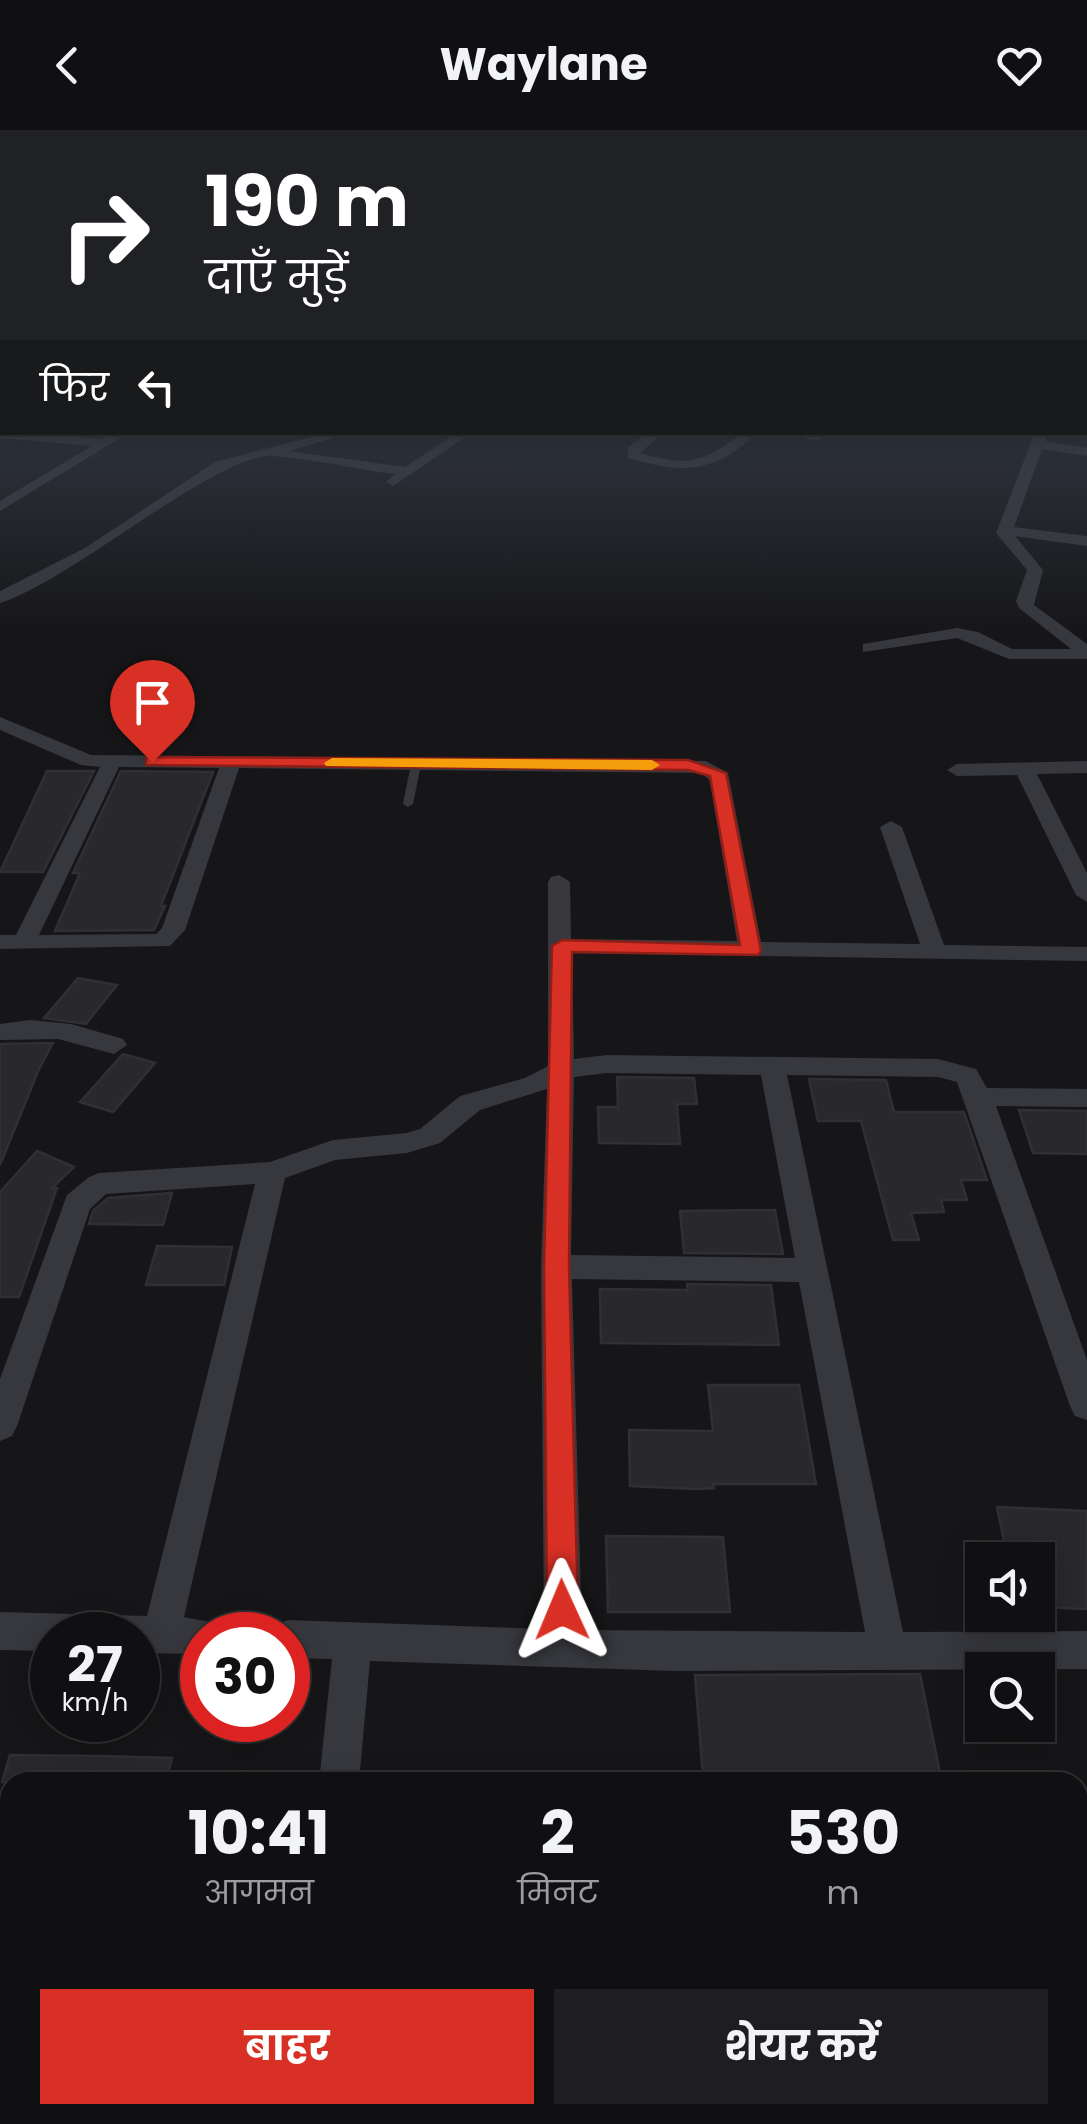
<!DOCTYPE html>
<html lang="hi">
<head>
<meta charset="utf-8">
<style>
	:root { --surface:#101012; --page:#1e1e20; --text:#f1f3f6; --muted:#9c9d9f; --line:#303032; --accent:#d93025 }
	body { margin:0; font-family:Poppins,"Noto Sans Devanagari",sans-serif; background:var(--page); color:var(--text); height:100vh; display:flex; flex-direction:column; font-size:38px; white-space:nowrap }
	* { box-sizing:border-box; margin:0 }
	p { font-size:32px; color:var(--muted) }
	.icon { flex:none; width:55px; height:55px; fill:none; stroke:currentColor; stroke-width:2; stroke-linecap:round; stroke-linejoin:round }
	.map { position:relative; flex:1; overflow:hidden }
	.panel { position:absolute; left:0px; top:1642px; width:1088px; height:352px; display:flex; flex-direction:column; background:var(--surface); border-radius:30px 30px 0 0; box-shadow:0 5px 25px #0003,0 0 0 2px var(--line) }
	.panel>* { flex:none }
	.hud { position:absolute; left:0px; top:0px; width:1088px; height:305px; box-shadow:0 5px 25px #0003,0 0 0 2px var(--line); background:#202124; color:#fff; overflow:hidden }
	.buttons { position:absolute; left:965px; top:1412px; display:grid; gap:20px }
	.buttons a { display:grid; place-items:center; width:90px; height:90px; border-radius:0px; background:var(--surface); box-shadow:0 5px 25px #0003,0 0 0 2px var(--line); font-size:50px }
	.speed { position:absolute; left:30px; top:1482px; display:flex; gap:20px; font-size:50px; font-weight:700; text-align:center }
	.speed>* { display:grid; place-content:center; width:130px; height:130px; border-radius:50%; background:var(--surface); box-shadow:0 5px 25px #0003,0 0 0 2px var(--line); line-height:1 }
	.speed small { font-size:25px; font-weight:400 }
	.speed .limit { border:15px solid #d22; background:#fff; color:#111 }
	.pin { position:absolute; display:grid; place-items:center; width:85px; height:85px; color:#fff; margin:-102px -42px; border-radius:50% 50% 50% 0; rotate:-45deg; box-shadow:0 0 10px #0007 }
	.pin .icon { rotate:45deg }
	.me { position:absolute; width:110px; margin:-55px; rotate:359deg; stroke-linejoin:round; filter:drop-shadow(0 0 8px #0008) }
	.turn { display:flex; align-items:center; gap:35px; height:210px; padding:0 40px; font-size:45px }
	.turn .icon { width:130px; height:130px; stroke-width:2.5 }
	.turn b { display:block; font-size:70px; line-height:85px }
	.then { display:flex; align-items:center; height:95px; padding:0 40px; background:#0003; gap:20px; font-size:38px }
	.eta { display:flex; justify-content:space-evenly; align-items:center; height:170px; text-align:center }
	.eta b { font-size:60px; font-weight:700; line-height:70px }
	.button { display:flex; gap:20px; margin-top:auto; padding:20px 40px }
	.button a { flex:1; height:115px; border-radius:0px; background:var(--accent); color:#fff; font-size:40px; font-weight:700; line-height:115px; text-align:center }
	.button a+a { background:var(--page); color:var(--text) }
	header { display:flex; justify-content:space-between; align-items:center; height:130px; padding:0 40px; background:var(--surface); font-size:45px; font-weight:700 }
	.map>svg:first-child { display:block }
	.building { fill:#29292c; stroke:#303034; stroke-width:2.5 }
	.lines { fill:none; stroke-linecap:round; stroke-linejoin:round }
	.service { fill:#37383d; fill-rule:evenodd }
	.minor { fill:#37383d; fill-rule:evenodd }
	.tertiary { fill:#37383d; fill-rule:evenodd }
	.route { fill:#d93025; stroke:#8d1f18; stroke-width:2.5 }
	.slow { fill:#f59e0b }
</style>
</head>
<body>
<header><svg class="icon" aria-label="back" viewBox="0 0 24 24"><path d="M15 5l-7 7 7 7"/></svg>Waylane<svg class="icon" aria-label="heart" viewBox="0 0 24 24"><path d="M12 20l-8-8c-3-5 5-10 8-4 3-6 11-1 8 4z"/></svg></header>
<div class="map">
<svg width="1087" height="1994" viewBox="0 0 1087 1994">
	<rect width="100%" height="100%" fill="#161618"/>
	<g class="building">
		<path d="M47,641H94L43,742H0Z"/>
		<path d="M121,641L213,642L161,776H165L154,800L55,801L80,743H73Z"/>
		<path d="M78,848L117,855L86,894L44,888Z"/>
		<path d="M53,913L39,939L0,1035V914Z"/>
		<path d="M123,924L155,933L113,982L80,972Z"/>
		<path d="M617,947L694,948L697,974H677L680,1014L599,1013L598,977H618Z"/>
		<path d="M809,949L886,950L894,982H964L987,1050H961L967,1070H941L944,1082L911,1083L919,1110H893L861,991H818Z"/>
		<path d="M1019,980L1087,981V1024L1033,1023Z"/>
		<path d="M37,1021L74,1037L52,1058H57L19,1167H0V1062Z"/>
		<path d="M172,1063L163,1095L89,1094L93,1081L108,1068Z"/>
		<path d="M775,1080L783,1124L684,1123L680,1081Z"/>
		<path d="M157,1116L232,1117L224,1155H146Z"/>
		<path d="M687,1154L771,1155L779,1215L601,1213L600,1159L688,1160Z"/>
		<path d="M708,1255H799L816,1354H713L714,1358L697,1359L630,1356L629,1300L713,1301Z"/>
		<path d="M997,1377L1087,1381V1479L1038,1477V1430H1008Z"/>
		<path d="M606,1406L723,1407L730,1482H608Z"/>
		<path d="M920,1544L941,1648L703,1646L695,1545Z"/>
		<path d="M10,1625L103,1626L172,1628L166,1652H2Z"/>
	</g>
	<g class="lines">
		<path class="service" d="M416,631L421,634L413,674L408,677L403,674L411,634Z"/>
		<g class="minor">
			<rect x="1085" y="261" width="2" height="8"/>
			<path d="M2,264V272L0,273V265Z"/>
			<path d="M0,300L103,309L114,302H130L0,381V371L92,316L0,308Z"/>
			<path d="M330,302H353L289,321L405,337L458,302H473L393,356L386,352L395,344C355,339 313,329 274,326C221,320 70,452 0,473V461L85,418L215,332Z"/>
			<path d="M649,302H664L640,323C667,331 691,336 716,321C732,312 739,302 758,302C714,344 684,344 628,328V317Z"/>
			<path d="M783,302H813L823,307L816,311Z"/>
			<path d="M1035,302H1048L1045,311L1087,318V326L1042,319L1014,397L1087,406V416L1015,406L1043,440L1034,475L1087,514V529H1009L957,508L863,522V514L957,498L978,502L1012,519H1071L1019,478L1016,471L1027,440L996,403Z"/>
			<path d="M0,587L91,625L706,631L728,643L761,812L920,814L880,697L891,691L902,697L944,815L1087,817V831L572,823L574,929L607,925L938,929L976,939L987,958L1087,959V977L996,976L1087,1230V1290L1075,1286L1070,1276L957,952L938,947L787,945L903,1502L1087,1501V1539L675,1541L370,1531L359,1652H319L332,1529L288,1528V1505H271L274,1496L288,1490L544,1499L541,1137L547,959L480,980L440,1013L407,1023L335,1030L285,1048L184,1487L215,1493L221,1505H202V1524L138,1523V1505H52V1521L0,1520V1482L147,1486L255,1054L106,1064L90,1079L17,1296L12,1306L0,1311V1249L67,1065L89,1047L99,1043L270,1032L333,1010L407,1003L420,999L460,966L525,948L548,936V752L551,747L559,745L570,752L571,809L737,811L710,651L702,643L239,638L185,800L170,816L0,819V805H16L100,637L81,635L0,600ZM119,637L219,638L162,798L156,804L39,805ZM607,943L761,945L795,1128L571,1125L574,947ZM572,1149L799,1152L865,1502L582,1500Z"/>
			<path d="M1087,631V643L1037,644L1087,743V772L1076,765L1017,645L957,646L947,640L957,634Z"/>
			<path d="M30,890L71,894L123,909L127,915L114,924L58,909L0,910V894Z"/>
			<rect x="0" y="1771" width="10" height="44"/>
			<path d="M1078,1789H1087V1897L1078,1893Z"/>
			<path d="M281,1985H329L328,1994H280Z"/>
		</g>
		<g class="tertiary">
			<rect x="0" y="1920" width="10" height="60"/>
			<path d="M1078,1926H1087V1986L1075,1985Z"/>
		</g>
	</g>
	<linearGradient id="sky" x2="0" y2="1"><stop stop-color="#0c0c0d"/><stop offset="0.45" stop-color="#363c48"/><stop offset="1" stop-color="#363c48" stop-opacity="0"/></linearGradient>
	<rect width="1087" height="506" fill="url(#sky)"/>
	<path class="route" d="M152,627L688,630L726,643L761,821L758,825L572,822L569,1137L578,1480L573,1490L562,1495L551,1490L547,1480L544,1137L552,816L562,810L740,815L710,646L688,640L146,635V628Z"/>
	<path class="slow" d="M332,628L652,630L660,635L652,640L326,636L324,633Z"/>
</svg>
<div class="buttons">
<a><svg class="icon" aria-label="sound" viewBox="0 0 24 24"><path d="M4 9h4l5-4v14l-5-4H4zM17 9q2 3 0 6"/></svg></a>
<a><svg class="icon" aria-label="search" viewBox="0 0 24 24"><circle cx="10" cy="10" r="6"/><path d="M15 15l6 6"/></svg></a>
</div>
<div class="speed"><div>27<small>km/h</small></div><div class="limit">30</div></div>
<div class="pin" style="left:152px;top:632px;background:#d93025"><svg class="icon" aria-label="arrive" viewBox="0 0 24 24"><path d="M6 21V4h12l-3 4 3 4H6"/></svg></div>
<svg class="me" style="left:562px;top:1480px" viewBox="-20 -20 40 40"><path d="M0-17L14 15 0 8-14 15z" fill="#d93025" stroke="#fff" stroke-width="4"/></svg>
<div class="hud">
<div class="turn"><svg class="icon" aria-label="right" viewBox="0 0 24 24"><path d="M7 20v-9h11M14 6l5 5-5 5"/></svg><div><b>190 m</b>दाएँ मुड़ें</div></div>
<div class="then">फिर<svg class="icon" aria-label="left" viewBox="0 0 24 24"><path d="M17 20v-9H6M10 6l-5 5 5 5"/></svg></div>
</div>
<section class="panel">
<div class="eta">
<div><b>10:41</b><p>आगमन</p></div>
<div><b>2</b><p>मिनट</p></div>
<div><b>530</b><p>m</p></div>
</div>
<div class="button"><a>बाहर</a><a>शेयर करें</a></div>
</section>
</div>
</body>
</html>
